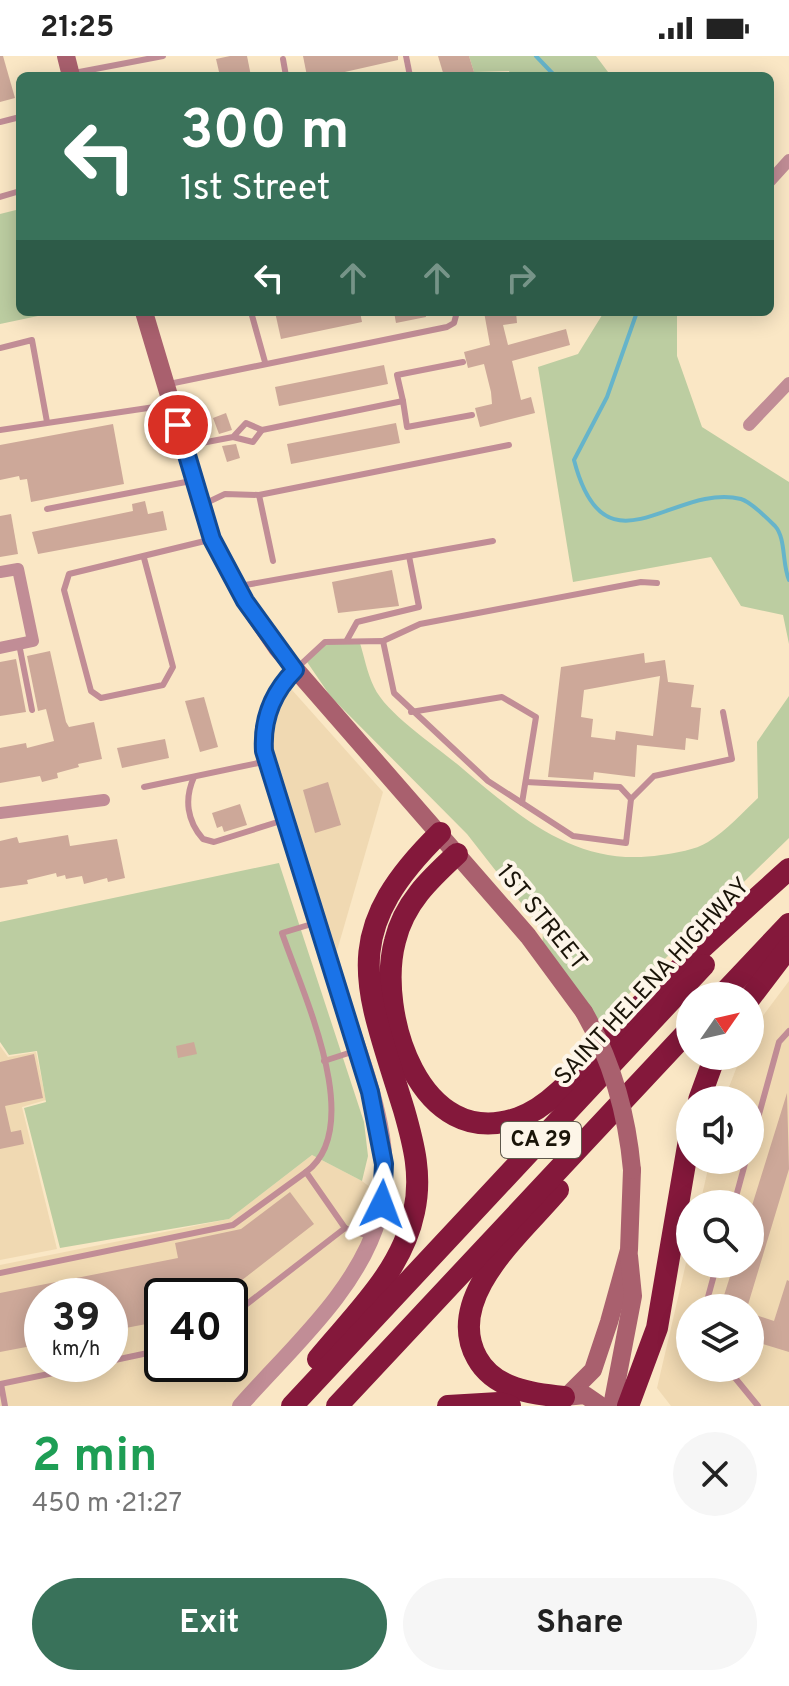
<!DOCTYPE html>
<html lang="en">
<head>
<meta charset="utf-8">
<style>
	:root { --surface:#fff; --page:#f6f6f6; --text:#222; --muted:#767676; --accent:#39725a }
	body { margin:0; font-family:Overpass,sans-serif; background:var(--page); color:var(--text); height:100vh; display:flex; flex-direction:column; font-size:30px; white-space:nowrap }
	* { box-sizing:border-box; margin:0 }
	p { font-size:26px; color:var(--muted) }
	.icon { flex:none; width:44px; height:44px; fill:none; stroke:currentColor; stroke-width:2; stroke-linecap:round; stroke-linejoin:round }
	.map { position:relative; height:1350px; overflow:hidden }
	.side { display:flex; flex-direction:column; background:var(--surface); flex:1 }
	.side>* { flex:none }
	.hud { position:absolute; left:16px; top:16px; width:758px; height:244px; border-radius:12px; box-shadow:0 4px 20px #0003; background:#39725a; color:#fff; overflow:hidden }
	.needle { width:52px; rotate:56deg }
	.fabs { position:absolute; left:676px; top:926px; display:grid; gap:16px }
	.fabs a { display:grid; place-items:center; width:88px; height:88px; border-radius:50%; background:var(--surface); box-shadow:0 4px 20px #0003; font-size:40px }
	.speed { position:absolute; left:24px; top:1222px; display:flex; gap:16px; font-size:40px; font-weight:700; text-align:center }
	.speed>* { display:grid; place-content:center; width:104px; height:104px; border-radius:50%; background:var(--surface); box-shadow:0 4px 20px #0003; line-height:1 }
	.speed small { font-size:20px; font-weight:400 }
	.speed .limit { border:4px solid #111; border-radius:12px; background:#fff; color:#111 }
	.pin { position:absolute; display:grid; place-items:center; width:68px; height:68px; color:#fff; margin:-34px; border:4px solid #fff; border-radius:50%; box-shadow:0 2px 8px #0007 }
	.me { position:absolute; width:88px; margin:-44px; rotate:3deg; stroke-linejoin:round; filter:drop-shadow(0 0 6px #0008) }
	.turn { display:flex; align-items:center; gap:28px; height:168px; padding:0 32px; font-size:36px }
	.turn .icon { width:104px; height:104px; stroke-width:2.5 }
	.turn b { display:block; font-size:56px; line-height:68px }
	.lanes { display:flex; align-items:center; height:76px; padding:0 32px; background:#0003; justify-content:center; gap:40px; direction:ltr }
	.lanes .off { opacity:.35 }
	.round { display:grid; place-items:center; flex:none; width:84px; height:84px; border-radius:42px; background:var(--page) }
	.head { display:flex; align-items:center; justify-content:space-between; height:136px; padding:0 32px }
	h1 { font-size:48px; font-weight:700; line-height:60px; color:#1e9e55 }
	.cta { display:flex; gap:16px; margin-top:auto; padding:16px 32px }
	.cta a { flex:1; height:92px; border-radius:48px; background:var(--accent); color:#fff; font-size:32px; font-weight:700; line-height:92px; text-align:center }
	.cta a+a { background:var(--page); color:var(--text) }
	.status { display:flex; justify-content:space-between; align-items:center; height:56px; padding:0 40px; background:var(--surface); direction:ltr }
	.status svg { height:22px; fill:currentColor }
	.map>svg:first-child { display:block }
	.built { fill:#f0d9b2; fill-rule:evenodd }
	.green { fill:#bccda1 }
	.lines { fill:none; stroke-linecap:round; stroke-linejoin:round }
	.stream { stroke:#66b4ca; stroke-width:4 }
	.building { fill:#cda899; fill-rule:evenodd }
	.service { stroke:#c18d96; stroke-width:6 }
	.minor { stroke:#c18d96; stroke-width:12 }
	.tertiary { stroke:#c18d96; stroke-width:16 }
	.secondary { stroke:#a9606e; stroke-width:18 }
	.motorway { stroke:#84183b; stroke-width:22 }
	.secondary-bridge { stroke:#a9606e; stroke-width:18 }
	.route-casing { stroke:#114b97; stroke-width:20 }
	.route { stroke:#1a73e8; stroke-width:14 }
	.labels { text-anchor:middle; dominant-baseline:central; stroke-width:8; stroke-linejoin:round; paint-order:stroke }
	.shield { fill:#fdf5e8; stroke:#5e584b; stroke-width:2 }
	.shield-label { font-size:22px; font-weight:bold; fill:#1a1408 }
	.street-label { font-size:24px; fill:#1a1408; stroke:#fdf5e8 }
</style>
</head>
<body>
<div class="status"><b>21:25</b><svg viewBox="0 0 49 12"><path d="M0 12V9h3v3zM5 12V6h3v6zM10 12V3h3v9zM15 12V0h3v12zM26 1h20v11H26zM47 4h2v5h-2z"/></svg></div>
<div class="map">
<svg width="789" height="1350" viewBox="0 0 789 1350">
	<rect width="100%" height="100%" fill="#fae7c5"/>
	<g class="built">
		<path d="M284,625L383,736L332,912L264,695Z"/>
		<path d="M789,925V1350H671L657,1332L690,1190V1208H750V1148H700L710,1104H750V1044H724L741,1000H750V981L756,969ZM690,1252H750V1312H690Z"/>
		<path d="M0,990L8,1001L36,996L46,1044L22,1051L57,1193L0,1204Z"/>
		<path d="M312,1099L362,1125L383,1141L362,1203L240,1350H0V1209L229,1163ZM42,1240H110V1308H42ZM162,1240H230V1308H162Z"/>
	</g>
	<g class="green">
		<path d="M469,0H596L611,20H511L509,15L474,16Z"/>
		<path d="M20,153V256H57L0,268V158Z"/>
		<path d="M604,256H677V300L702,371L789,426V588L783,559L741,550L711,501L573,526L538,311L578,298Z"/>
		<path d="M359,584C364,599 367,617 374,631C387,659 439,692 463,713C522,763 579,812 661,799C676,797 695,794 708,786C726,775 743,756 758,742L757,686L789,640V782L593,973L542,897L543,875L467,778L331,641L305,603L325,586Z"/>
		<path d="M279,807L364,1066L368,1100L362,1125L312,1099L229,1163L60,1192L24,1052L46,1046L37,995L9,999L0,986V866Z"/>
	</g>
	<g class="lines">
		<g class="stream">
			<path d="M536,0L555,20"/>
			<path d="M637,256L607,341L574,404C605,524 674,426 741,443C751,446 767,462 775,470C786,482 782,508 789,524"/>
		</g>
	</g>
	<g class="building">
		<path d="M0,0H3L15,42L0,46Z"/>
		<path d="M230,0H247L251,20H220L216,3Z"/>
		<path d="M303,0H398V4L327,20H307Z"/>
		<path d="M438,0H469L474,16L444,20Z"/>
		<path d="M275,256H360L362,266L281,283Z"/>
		<path d="M394,256H425L426,261L396,267Z"/>
		<path d="M484,256H516L517,267L503,269L508,289L566,273L570,289L512,305L521,344L531,341L535,357L480,371L475,352L492,348L491,336L484,308L468,312L464,296L490,289Z"/>
		<path d="M384,309L388,328L279,350L275,331Z"/>
		<path d="M226,357L232,374L219,378L213,362Z"/>
		<path d="M396,367L400,387L291,408L287,388Z"/>
		<path d="M113,368L124,428L31,446L27,423L20,424L19,420L0,424V389Z"/>
		<path d="M236,388L240,402L227,406L222,390Z"/>
		<path d="M145,445L148,458L163,455L167,474L38,498L32,476L133,455L132,448Z"/>
		<path d="M11,458L18,498L0,501V460Z"/>
		<path d="M392,514L399,550L338,557L332,526Z"/>
		<path d="M50,595L66,666L69,671L94,666L102,703L78,708L79,711L57,717L58,722L42,726L40,720L0,727V692L26,687L27,692L54,685L46,653L38,655L27,600Z"/>
		<path d="M644,597L645,607L665,604L668,626L694,629L691,651L701,652L698,684L686,682L685,694L637,689L635,721L594,716L593,724L548,721L561,611ZM660,620L653,680L616,675L615,684L591,681L593,663L581,661L584,634Z"/>
		<path d="M16,603L26,656L0,660V606Z"/>
		<path d="M204,641L218,691L200,696L185,645Z"/>
		<path d="M165,683L169,702L122,712L117,692Z"/>
		<path d="M328,726L341,769L315,777L303,734Z"/>
		<path d="M240,748L247,769L224,776L222,770L217,772L212,757Z"/>
		<path d="M68,779L70,790L117,783L125,822L108,826L107,822L84,828L82,820L66,823L65,819L57,821L56,817L27,824L28,828L0,832V785L17,781L19,787Z"/>
		<path d="M194,986L197,998L178,1002L176,990Z"/>
		<path d="M34,998L43,1042L5,1050L11,1076L21,1074L24,1088L0,1093V1006Z"/>
		<path d="M787,1037L789,1113L747,1252H720L734,1208H750V1156Z"/>
		<path d="M290,1136L314,1168L228,1235L201,1240H162V1265L110,1275V1240H42V1288L0,1296V1237L178,1202L175,1187L241,1173Z"/>
		<path d="M787,1224L789,1225V1296L750,1284V1257L774,1265Z"/>
	</g>
	<g class="lines">
		<g class="service">
			<path d="M406,0L410,20"/>
			<path d="M283,3L286,20"/>
			<path d="M74,17L163,0"/>
			<path d="M0,66L20,61"/>
			<path d="M0,141L20,135"/>
			<path d="M251,256L265,306"/>
			<path d="M0,292L32,284L47,366"/>
			<path d="M169,328L447,271L454,267L457,256"/>
			<path d="M403,345L397,319L463,306"/>
			<path d="M0,374L168,349"/>
			<path d="M262,374L403,345L407,371L472,359"/>
			<path d="M186,390L233,381L253,386L262,374L246,367L233,381"/>
			<path d="M259,439L273,505"/>
			<path d="M204,448L225,438L259,439L509,389"/>
			<path d="M47,453L191,425"/>
			<path d="M144,502L173,611L163,629L101,642L91,635L64,534L69,518L209,484"/>
			<path d="M240,530L493,485"/>
			<path d="M347,584L357,566L419,551L409,500"/>
			<path d="M383,585L420,568L641,526L657,527"/>
			<path d="M19,588L32,654"/>
			<path d="M298,611L325,586L383,585L394,637L488,725L573,780L626,787L631,743L654,720L732,703L723,656"/>
			<path d="M411,656L502,641L536,661L522,747"/>
			<path d="M194,721C184,743 187,765 203,783L214,786L284,764"/>
			<path d="M526,726L620,731L631,743"/>
			<path d="M144,731L263,706"/>
			<path d="M324,1005L358,994"/>
			<path d="M750,1091L779,986L789,975"/>
			<path d="M306,1116C367,1071 302,936 282,877L315,867"/>
			<path d="M734,1148L746,1104"/>
			<path d="M0,1217L233,1169L306,1116L345,1172L371,1181"/>
			<path d="M705,1252L717,1208"/>
			<path d="M230,1261L345,1172"/>
			<path d="M110,1305L162,1294"/>
			<path d="M727,1312L758,1350"/>
			<path d="M0,1328L97,1308"/>
			<path d="M1,1328L5,1350"/>
		</g>
		<g class="minor">
			<path d="M770,125L789,104"/>
			<path d="M749,369L789,327"/>
			<path d="M0,516L18,513L33,585L0,592"/>
			<path d="M0,757L104,744"/>
		</g>
		<path class="tertiary" d="M240,1350C289,1294 358,1235 379,1161C400,1090 361,1005 340,937C315,856 288,776 264,695C262,663 273,636 295,614"/>
		<g class="secondary">
			<path d="M66,0L71,20"/>
			<path d="M144,256L212,483L245,545L277,592L528,880L584,956"/>
			<path d="M568,1339L593,1314L609,1266L629,1194L632,1114"/>
			<path d="M565,1341L585,1339L601,1350"/>
			<path d="M612,1350L633,1240L629,1200"/>
		</g>
		<g class="motorway">
			<path d="M457,798C430,823 404,847 395,885C376,957 420,1097 518,1062C559,1048 590,999 620,969C675,916 732,864 789,813"/>
			<path d="M721,940L789,868"/>
			<path d="M750,942L789,891"/>
			<path d="M699,1044L715,1000"/>
			<path d="M558,1134C523,1176 443,1241 477,1302C494,1333 532,1338 564,1341"/>
			<path d="M318,1303C355,1258 402,1215 414,1156C422,1120 414,1089 404,1054C366,930 336,879 440,777"/>
			<path d="M292,1350L704,909"/>
			<path d="M337,1350L690,973"/>
			<path d="M448,1350L499,1347L510,1350"/>
			<path d="M628,1350L657,1272L690,1078"/>
		</g>
		<path class="secondary-bridge" d="M584,956C612,1005 627,1057 632,1114"/>
	</g>
	<g class="lines">
		<g class="route-casing">
			<path id="route" d="M178,369L212,483L245,545L295,614C273,636 262,663 264,695L370,1036L384,1108L382,1148"/>
		</g>
		<use href="#route" class="route"/>
	</g>
	<g class="labels">
		<rect class="shield" x="501" y="1066" width="80" height="36" rx="6"/>
		<g class="shield-label">
			<text x="541" y="1084">CA 29</text>
		</g>
		<g class="street-label">
			<text transform="translate(541 862) rotate(51)">1ST STREET</text>
			<text transform="translate(653 926) rotate(-47)">SAINT HELENA HIGHWAY</text>
		</g>
	</g>
</svg>
<div class="fabs">
<a><svg class="needle" viewBox="-14 -14 28 28"><path d="M0-13l5 13h-10z" fill="#e53935"/><path d="M0 13l5-13h-10z" fill="#767676"/></svg></a>
<a><svg class="icon" aria-label="sound" viewBox="0 0 24 24"><path d="M4 9h4l5-4v14l-5-4H4zM17 9q2 3 0 6"/></svg></a>
<a><svg class="icon" aria-label="search" viewBox="0 0 24 24"><circle cx="10" cy="10" r="6"/><path d="M15 15l6 6"/></svg></a>
<a><svg class="icon" aria-label="layers" viewBox="0 0 24 24"><path d="M12 4l9 5-9 5-9-5zM3 14l9 5 9-5"/></svg></a>
</div>
<div class="speed"><div>39<small>km/h</small></div><div class="limit">40</div></div>
<div class="pin" style="left:178px;top:369px;background:#d93025"><svg class="icon" aria-label="arrive" viewBox="0 0 24 24"><path d="M6 21V4h12l-3 4 3 4H6"/></svg></div>
<svg class="me" style="left:382px;top:1148px" viewBox="-20 -20 40 40"><path d="M0-17L14 15 0 8-14 15z" fill="#1a73e8" stroke="#fff" stroke-width="4"/></svg>
<div class="hud">
<div class="turn"><svg class="icon" aria-label="left" viewBox="0 0 24 24"><path d="M17 20v-9H6M10 6l-5 5 5 5"/></svg><div><b>300 m</b>1st Street</div></div>
<div class="lanes"><svg class="icon" aria-label="left" viewBox="0 0 24 24"><path d="M17 20v-9H6M10 6l-5 5 5 5"/></svg><svg class="icon off" aria-label="ahead" viewBox="0 0 24 24"><path d="M12 20V5M6 11l6-6 6 6"/></svg><svg class="icon off" aria-label="ahead" viewBox="0 0 24 24"><path d="M12 20V5M6 11l6-6 6 6"/></svg><svg class="icon off" aria-label="right" viewBox="0 0 24 24"><path d="M7 20v-9h11M14 6l5 5-5 5"/></svg></div>
</div>
</div>
<section class="side">
<div class="head"><div><h1>2 min</h1><p>450 m · 21:27</p></div><a class="round"><svg class="icon" aria-label="close" viewBox="0 0 24 24"><path d="M6 6l12 12M18 6L6 18"/></svg></a></div>
<div class="cta"><a>Exit</a><a>Share</a></div>
</section>
</body>
</html>
